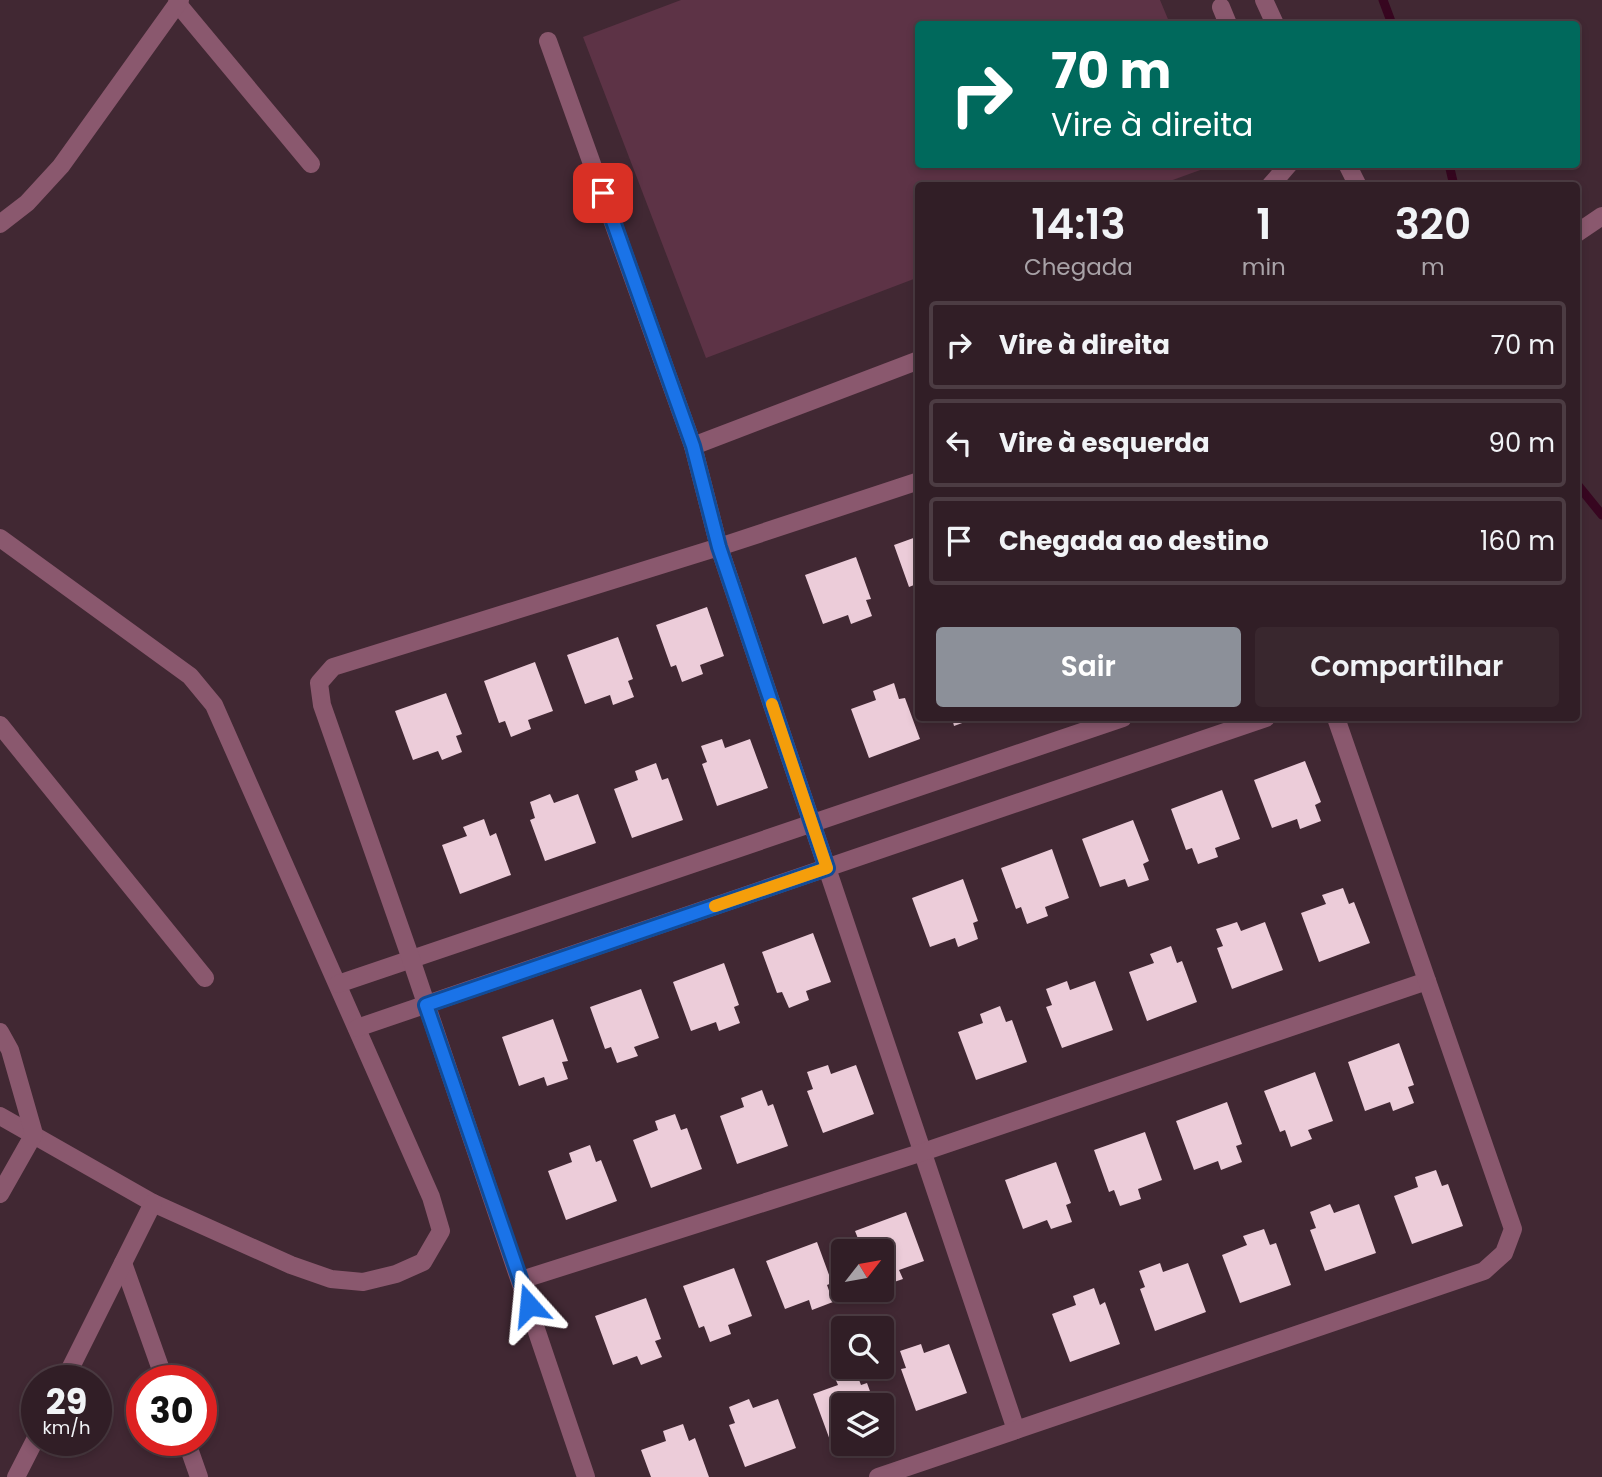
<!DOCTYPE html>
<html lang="pt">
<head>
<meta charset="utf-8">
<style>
	:root { --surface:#311e26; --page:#39272e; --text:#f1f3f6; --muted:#a8a2a7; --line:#4c3c43; --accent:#8c9099 }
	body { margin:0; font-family:Poppins,sans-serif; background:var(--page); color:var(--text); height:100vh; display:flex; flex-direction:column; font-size:26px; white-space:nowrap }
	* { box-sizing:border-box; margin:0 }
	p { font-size:23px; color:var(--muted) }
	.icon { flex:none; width:38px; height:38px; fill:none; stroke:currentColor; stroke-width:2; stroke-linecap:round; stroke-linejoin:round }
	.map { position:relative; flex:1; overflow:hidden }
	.side { position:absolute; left:915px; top:182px; width:665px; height:539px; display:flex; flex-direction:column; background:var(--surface); border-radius:7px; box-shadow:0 4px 10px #0003,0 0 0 2px var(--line) }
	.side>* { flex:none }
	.banner { position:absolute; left:915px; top:21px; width:665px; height:147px; border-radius:7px; box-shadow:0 4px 10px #0003,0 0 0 2px var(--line); background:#00695c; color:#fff; overflow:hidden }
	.needle { width:46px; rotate:59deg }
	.buttons { position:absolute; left:831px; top:1239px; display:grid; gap:14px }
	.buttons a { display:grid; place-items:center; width:63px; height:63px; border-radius:7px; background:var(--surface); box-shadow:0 4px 10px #0003,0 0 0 2px var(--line); font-size:35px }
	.speed { position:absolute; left:21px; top:1365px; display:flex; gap:14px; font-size:35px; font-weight:700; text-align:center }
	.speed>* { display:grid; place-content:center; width:91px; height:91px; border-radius:50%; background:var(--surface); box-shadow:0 4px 10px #0003,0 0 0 2px var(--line); line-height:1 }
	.speed small { font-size:18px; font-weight:400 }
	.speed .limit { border:10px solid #d22; background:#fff; color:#111 }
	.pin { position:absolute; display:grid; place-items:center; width:60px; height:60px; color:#fff; margin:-30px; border-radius:14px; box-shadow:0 4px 10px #0006 }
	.me { position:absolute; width:77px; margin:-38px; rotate:342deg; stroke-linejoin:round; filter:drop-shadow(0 0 5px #0008) }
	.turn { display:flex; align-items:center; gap:24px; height:147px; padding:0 21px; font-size:32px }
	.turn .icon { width:91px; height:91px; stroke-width:2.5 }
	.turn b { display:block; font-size:49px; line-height:60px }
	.eta { display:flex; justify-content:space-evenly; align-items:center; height:119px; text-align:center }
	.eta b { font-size:42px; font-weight:600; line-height:49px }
	.button { display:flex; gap:14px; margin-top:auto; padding:14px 21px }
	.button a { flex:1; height:80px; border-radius:7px; background:var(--accent); color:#fff; font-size:28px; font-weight:600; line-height:80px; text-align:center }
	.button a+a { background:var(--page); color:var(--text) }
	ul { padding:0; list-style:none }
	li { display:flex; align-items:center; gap:21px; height:88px; margin:0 14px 10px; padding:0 7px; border:4px solid var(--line); border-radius:7px }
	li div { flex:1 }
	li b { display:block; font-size:26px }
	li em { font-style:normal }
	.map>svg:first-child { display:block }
	.green { fill:#5d3346 }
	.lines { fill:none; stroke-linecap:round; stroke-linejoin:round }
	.stream { stroke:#370620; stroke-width:9 }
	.building { fill:#ecccd9 }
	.minor { stroke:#8a586e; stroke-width:18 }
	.route-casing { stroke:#114b97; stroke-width:18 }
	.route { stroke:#1a73e8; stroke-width:12 }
	.slow { stroke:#f59e0b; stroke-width:12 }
</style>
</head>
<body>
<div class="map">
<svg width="1602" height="1477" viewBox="0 0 1602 1477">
	<rect width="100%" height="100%" fill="#412833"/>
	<path class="green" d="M681,0H1160L1170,24H919V164L1214,165L1159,185L919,186V277L706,358L583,37Z"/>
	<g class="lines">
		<g class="stream">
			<path d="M1383,0L1392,24"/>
			<path d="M1449,164L1454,186"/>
			<path d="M1577,484L1602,515"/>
		</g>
	</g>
	<g class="building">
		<path d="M919,536V596L914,585L909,587L894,545Z"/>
		<path d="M856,557L871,599L866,600L872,616L851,624L848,615L823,624L805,575Z"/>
		<path d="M707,607L724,656L700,665L703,674L682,682L676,665L671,667L656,625Z"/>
		<path d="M618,637L633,679L628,681L634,697L613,705L610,695L585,704L567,655Z"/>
		<path d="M535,662L553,711L528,720L531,729L511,737L505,721L499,723L484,681Z"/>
		<path d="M894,683L899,699L905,698L920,739L869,758L851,709L876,700L873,691Z"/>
		<path d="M446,693L462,734L456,736L462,752L442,760L438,751L413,760L395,711Z"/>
		<path d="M952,718H976L954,726Z"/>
		<path d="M722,739L725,748L750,739L768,788L717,806L702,764L707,762L701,746Z"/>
		<path d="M1305,761L1321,802L1315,805L1321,821L1300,829L1297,819L1272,828L1254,780Z"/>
		<path d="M656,763L662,780L668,778L683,820L632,838L614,789L638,780L635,771Z"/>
		<path d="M1222,790L1240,839L1215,848L1218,857L1198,864L1192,848L1186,850L1171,809Z"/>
		<path d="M550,794L554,803L578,794L596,843L545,861L530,820L535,818L530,802Z"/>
		<path d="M484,819L490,836L496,833L511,875L460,894L442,845L467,836L463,827Z"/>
		<path d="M1133,820L1149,861L1143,864L1149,880L1128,887L1125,879L1100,887L1082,839Z"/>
		<path d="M1052,849L1069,898L1045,907L1048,916L1027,924L1021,907L1016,909L1001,868Z"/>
		<path d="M963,879L978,921L973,923L978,939L958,947L955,938L930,947L912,898Z"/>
		<path d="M1343,888L1349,904L1354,902L1370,943L1319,962L1301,913L1326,904L1322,895Z"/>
		<path d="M1237,922L1241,931L1265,922L1283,970L1232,989L1217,948L1223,946L1216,929Z"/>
		<path d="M813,933L831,982L806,991L809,1000L789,1008L782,992L777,993L762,952Z"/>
		<path d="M1171,946L1177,963L1182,961L1197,1002L1147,1021L1129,972L1154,963L1150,954Z"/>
		<path d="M724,963L739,1005L734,1007L740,1023L719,1031L716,1022L691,1031L673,982Z"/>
		<path d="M1067,981L1070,990L1095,981L1113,1030L1062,1048L1046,1007L1052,1005L1046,989Z"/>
		<path d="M641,989L659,1038L634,1047L638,1056L617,1063L611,1047L605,1049L590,1007Z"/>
		<path d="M1000,1006L1006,1022L1012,1020L1027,1062L976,1080L958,1032L983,1023L980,1014Z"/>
		<path d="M553,1019L568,1061L562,1062L568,1079L547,1086L544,1077L519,1086L502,1037Z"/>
		<path d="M1399,1043L1414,1085L1408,1087L1414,1103L1393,1111L1390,1102L1365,1111L1348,1062Z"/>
		<path d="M828,1065L831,1074L856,1065L874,1114L823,1133L807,1091L813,1089L807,1072Z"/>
		<path d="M1315,1072L1333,1121L1308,1130L1312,1139L1291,1147L1285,1130L1280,1132L1264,1091Z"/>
		<path d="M762,1090L768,1106L773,1104L788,1146L737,1164L720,1116L744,1107L741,1098Z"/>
		<path d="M1227,1102L1242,1144L1236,1146L1242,1162L1221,1170L1218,1161L1194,1170L1176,1121Z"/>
		<path d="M675,1114L681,1130L687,1128L702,1169L651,1188L633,1140L658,1130L655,1121Z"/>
		<path d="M1145,1132L1162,1180L1138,1189L1141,1199L1120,1206L1114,1190L1109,1192L1094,1150Z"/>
		<path d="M590,1145L596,1162L601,1160L617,1201L566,1220L548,1171L572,1162L569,1153Z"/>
		<path d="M1056,1162L1071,1203L1066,1205L1072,1222L1051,1229L1047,1220L1023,1229L1005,1180Z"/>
		<path d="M1436,1170L1442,1186L1448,1184L1463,1226L1412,1244L1394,1196L1418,1187L1415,1177Z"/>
		<path d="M1330,1204L1334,1213L1359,1204L1376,1253L1325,1271L1310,1230L1316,1228L1310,1212Z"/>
		<path d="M906,1212L924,1261L899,1270L903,1279L882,1286V1251H863L855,1231Z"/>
		<path d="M1264,1229L1270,1245L1276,1243L1291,1285L1240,1303L1222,1255L1247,1245L1243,1236Z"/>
		<path d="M817,1242L832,1283L827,1285L833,1302L812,1310L809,1300L785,1309L766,1261Z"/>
		<path d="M1160,1263L1163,1272L1188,1263L1206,1312L1155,1331L1140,1289L1145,1287L1139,1271Z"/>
		<path d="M734,1268L752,1316L728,1325L731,1334L710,1342L704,1326L699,1328L683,1286Z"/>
		<path d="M1094,1288L1100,1305L1105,1302L1120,1344L1070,1362L1052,1314L1076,1305L1073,1296Z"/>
		<path d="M646,1298L661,1339L655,1341L662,1357L641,1365L637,1356L613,1365L595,1316Z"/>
		<path d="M921,1344L924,1353L949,1344L967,1393L916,1411L901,1369L906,1368L900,1351Z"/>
		<path d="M855,1369L861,1385L867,1383L875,1405H844V1438L831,1443L813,1394L838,1385L834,1376Z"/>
		<path d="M749,1399L753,1408L778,1399L796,1448L745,1467L729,1425L735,1423L729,1407Z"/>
		<path d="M683,1424L689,1441L695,1438L709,1477H651L641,1450L666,1441L663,1431Z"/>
	</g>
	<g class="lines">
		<g class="minor">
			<path d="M1264,0L1275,24"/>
			<path d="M177,3L311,164"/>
			<path d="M1221,7L1228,24"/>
			<path d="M548,41L693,446L719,547L1016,1430"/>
			<path d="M1347,164L1358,186"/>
			<path d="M1270,186L1289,164"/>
			<path d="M0,224L27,203L61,166L180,0"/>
			<path d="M1577,233L1602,216"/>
			<path d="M693,446L919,360"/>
			<path d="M0,538L190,676L214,705L431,1197L441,1231L423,1262L396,1274L363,1282L331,1279L291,1265L153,1203L0,1116"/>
			<path d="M0,725L205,978"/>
			<path d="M338,984L1123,718"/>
			<path d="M357,1028L1266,718"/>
			<path d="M0,1032L10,1050L34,1134L0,1194"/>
			<path d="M123,1263L165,1381"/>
			<path d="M521,1280L923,1152L1427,981"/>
			<path d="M64,1381L153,1203"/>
			<path d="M186,1440L199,1477"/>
			<path d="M16,1477L37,1436"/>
			<path d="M586,1477L411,959L322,705L319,683L333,667L719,547L919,481"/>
			<path d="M878,1477L1484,1271L1504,1253L1513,1229L1336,718"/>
		</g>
	</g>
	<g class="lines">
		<g class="route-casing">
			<path id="route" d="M529,1305L426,1005L827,868L719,547L693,446L603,193"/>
		</g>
		<use href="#route" class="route"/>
		<path class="slow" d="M715,906L827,868L772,704"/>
	</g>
</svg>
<div class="buttons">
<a><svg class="needle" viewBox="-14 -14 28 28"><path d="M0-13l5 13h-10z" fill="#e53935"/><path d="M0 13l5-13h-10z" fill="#a8a2a7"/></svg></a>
<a><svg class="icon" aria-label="search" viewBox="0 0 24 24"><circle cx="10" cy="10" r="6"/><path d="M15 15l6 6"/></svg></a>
<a><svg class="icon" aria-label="layers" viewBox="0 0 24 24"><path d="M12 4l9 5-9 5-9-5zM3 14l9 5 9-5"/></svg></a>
</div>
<div class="speed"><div>29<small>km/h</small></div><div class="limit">30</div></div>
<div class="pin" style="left:603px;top:193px;background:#d93025"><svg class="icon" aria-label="arrive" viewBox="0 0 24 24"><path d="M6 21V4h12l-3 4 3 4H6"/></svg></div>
<svg class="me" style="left:529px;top:1305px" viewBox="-20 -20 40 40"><path d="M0-17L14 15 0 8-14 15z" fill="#1a73e8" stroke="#fff" stroke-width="4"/></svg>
<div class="banner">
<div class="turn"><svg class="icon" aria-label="right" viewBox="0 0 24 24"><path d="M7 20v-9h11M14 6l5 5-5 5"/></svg><div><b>70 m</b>Vire à direita</div></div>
</div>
<section class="side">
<div class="eta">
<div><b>14:13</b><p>Chegada</p></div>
<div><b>1</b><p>min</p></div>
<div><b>320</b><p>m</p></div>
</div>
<ul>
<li><svg class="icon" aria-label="right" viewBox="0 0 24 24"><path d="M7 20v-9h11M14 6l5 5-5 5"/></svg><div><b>Vire à direita</b></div><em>70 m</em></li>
<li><svg class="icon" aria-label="left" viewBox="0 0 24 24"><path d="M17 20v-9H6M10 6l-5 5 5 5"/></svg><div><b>Vire à esquerda</b></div><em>90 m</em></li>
<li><svg class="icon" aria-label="arrive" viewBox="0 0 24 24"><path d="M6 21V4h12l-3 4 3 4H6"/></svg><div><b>Chegada ao destino</b></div><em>160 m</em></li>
</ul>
<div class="button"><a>Sair</a><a>Compartilhar</a></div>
</section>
</div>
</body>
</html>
